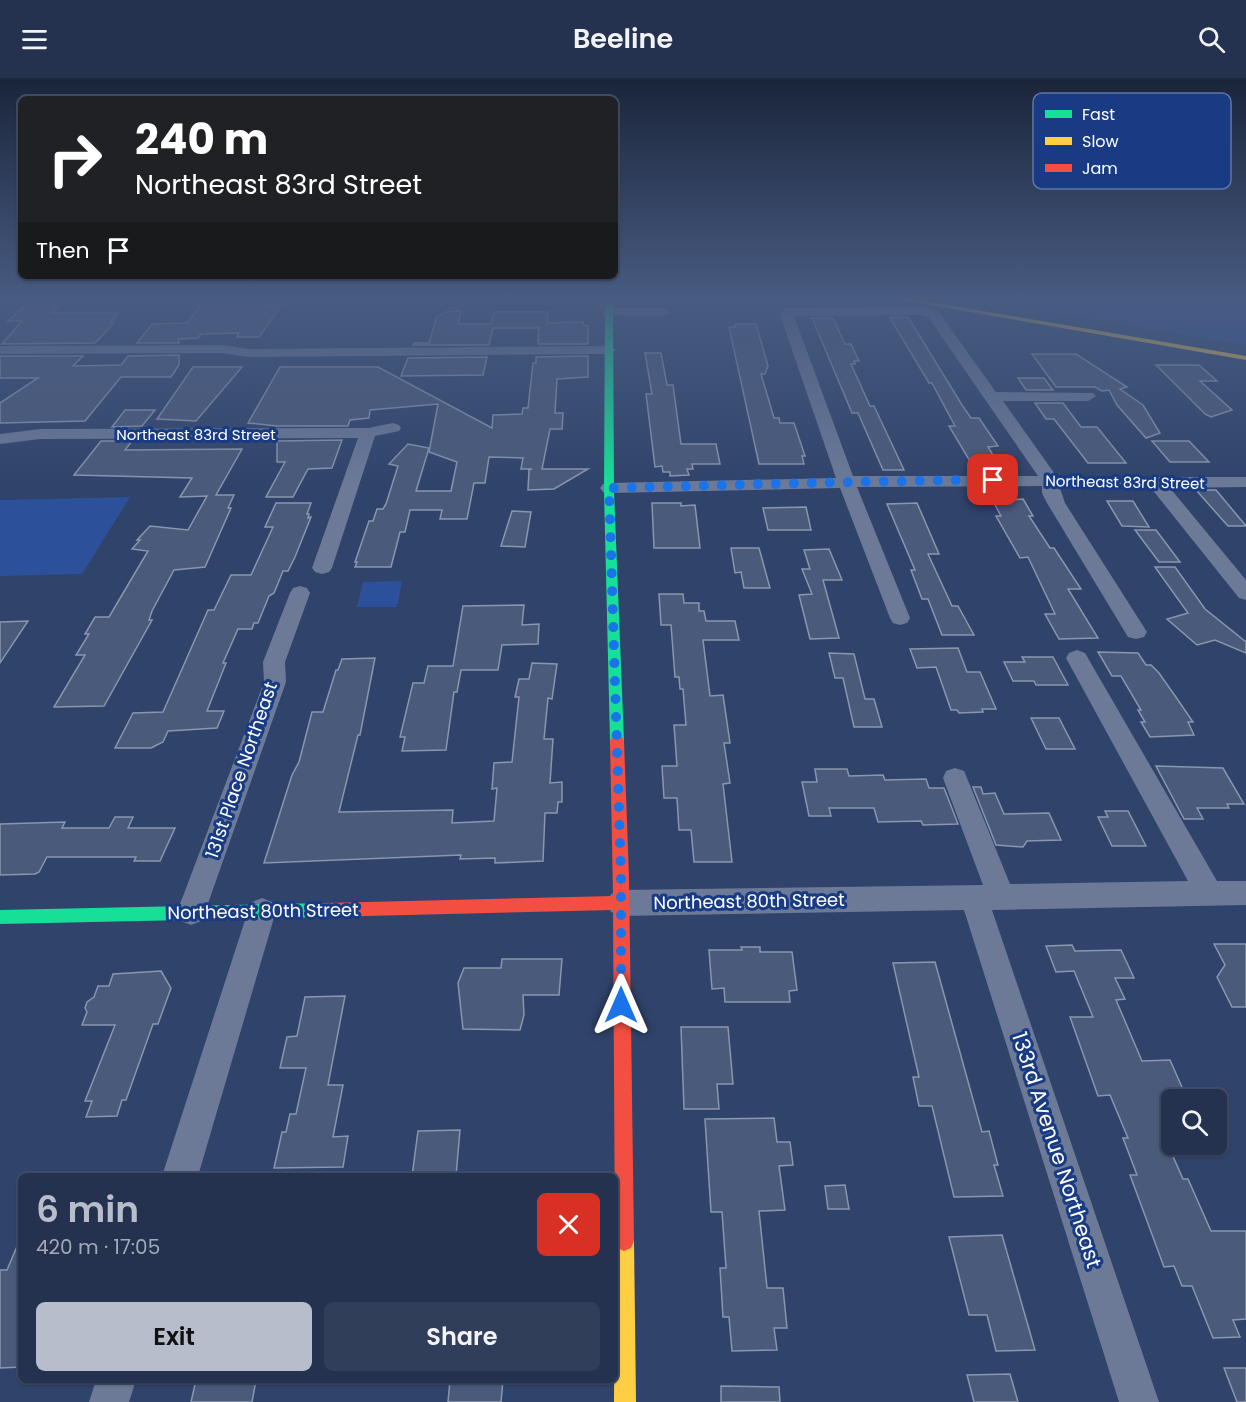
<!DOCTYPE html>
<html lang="en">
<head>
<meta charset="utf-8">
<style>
	:root { --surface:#243250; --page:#303e5a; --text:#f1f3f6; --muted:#a3aab7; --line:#414d67; --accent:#b7bdcb }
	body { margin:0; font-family:Poppins,sans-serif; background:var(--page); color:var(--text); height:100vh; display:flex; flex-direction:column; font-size:22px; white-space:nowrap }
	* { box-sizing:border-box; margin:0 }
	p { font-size:20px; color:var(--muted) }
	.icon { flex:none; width:33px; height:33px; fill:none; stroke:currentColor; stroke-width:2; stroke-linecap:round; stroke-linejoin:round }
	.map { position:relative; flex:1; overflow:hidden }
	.drawer { position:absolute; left:18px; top:1095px; width:600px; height:210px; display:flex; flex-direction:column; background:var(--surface); border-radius:9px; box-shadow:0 2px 4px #0004,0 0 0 2px var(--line) }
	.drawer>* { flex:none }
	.banner { position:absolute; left:18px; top:18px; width:600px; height:183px; border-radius:9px; box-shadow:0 2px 4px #0004,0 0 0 2px var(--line); background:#202124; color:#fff; overflow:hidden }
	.fabs { position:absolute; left:1161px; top:1011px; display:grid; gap:12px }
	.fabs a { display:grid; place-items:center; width:66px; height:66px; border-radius:9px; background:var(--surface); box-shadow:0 2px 4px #0004,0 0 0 2px var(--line); font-size:30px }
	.pin { position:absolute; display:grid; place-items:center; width:51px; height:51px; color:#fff; margin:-26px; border-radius:12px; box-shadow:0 3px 9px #0006 }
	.me { position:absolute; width:66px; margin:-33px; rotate:0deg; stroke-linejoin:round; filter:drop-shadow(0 0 4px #0008) }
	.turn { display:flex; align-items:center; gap:21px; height:126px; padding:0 18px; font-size:27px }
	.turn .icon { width:78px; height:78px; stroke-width:2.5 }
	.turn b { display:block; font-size:42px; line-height:51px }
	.then { display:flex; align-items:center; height:57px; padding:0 18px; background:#0003; gap:12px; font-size:22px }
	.round { display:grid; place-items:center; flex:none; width:63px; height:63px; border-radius:9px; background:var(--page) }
	.head { display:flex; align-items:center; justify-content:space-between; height:102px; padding:0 18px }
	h1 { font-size:36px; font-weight:600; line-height:45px; color:var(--accent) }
	.cta { display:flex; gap:12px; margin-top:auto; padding:12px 18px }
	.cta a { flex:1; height:69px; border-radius:9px; background:var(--accent); color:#111; font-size:24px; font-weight:600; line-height:69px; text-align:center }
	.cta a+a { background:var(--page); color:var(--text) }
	header { display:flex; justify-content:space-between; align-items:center; height:78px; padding:0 18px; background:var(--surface); font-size:27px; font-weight:600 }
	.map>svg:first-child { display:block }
	.green { fill:#2c519a }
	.building { fill:#4a5a7a; stroke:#8a96af; stroke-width:1.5 }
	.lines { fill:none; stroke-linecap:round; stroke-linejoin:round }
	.street { fill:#6c7a98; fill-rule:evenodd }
	.fast { fill:#16e098; fill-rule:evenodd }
	.slow { fill:#ffcf43; fill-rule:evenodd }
	.jam { fill:#f24e42; fill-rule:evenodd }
	.route { stroke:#1a73e8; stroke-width:10; stroke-dasharray:0 18 }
	.labels { text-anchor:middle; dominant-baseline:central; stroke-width:6; stroke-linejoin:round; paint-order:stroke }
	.far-street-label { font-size:15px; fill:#fff; stroke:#183b83 }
	.street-label { font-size:18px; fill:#fff; stroke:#183b83 }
	.near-street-label { font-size:21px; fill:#fff; stroke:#183b83 }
	.key { fill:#183b83; stroke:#5d76a8; stroke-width:1.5 }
	.key-label { font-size:16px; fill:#fff }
</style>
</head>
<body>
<header><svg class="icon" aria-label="menu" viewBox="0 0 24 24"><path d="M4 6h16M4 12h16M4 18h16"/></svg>Beeline<svg class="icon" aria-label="search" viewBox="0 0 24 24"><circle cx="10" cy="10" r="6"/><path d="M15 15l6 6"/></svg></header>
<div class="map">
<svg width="1246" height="1324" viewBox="0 0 1246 1324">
	<rect width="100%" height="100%" fill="#30436a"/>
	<g class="green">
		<path d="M977,222H1246V267Z"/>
		<path d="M130,419L82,496L0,498V422Z"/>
		<path d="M402,503L397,529H357L363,504Z"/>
	</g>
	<g class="building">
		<path d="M30,222H65L52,235H118L110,245H114L95,265L2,266L22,243H8Z"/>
		<path d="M205,222H268L265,227L281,228L259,259H237L239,255L201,256L198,260L178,261L179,265H137L152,246L187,245Z"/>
		<path d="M461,233L458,246H491L494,234H548L547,245L583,244V247L588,248V266H538L539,250H493L489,267H413L414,265H429L437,238L443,236L444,234Z"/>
		<path d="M908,239L962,327L971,340H979L998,368L988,369L1001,390H974L949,348H955L932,305H929L890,240Z"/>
		<path d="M812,240H833L845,266H851L859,283H854L855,286H851L870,328H874L904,392H883L858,335H852Z"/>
		<path d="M735,246H756L768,288L765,296H761L774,340H779L780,345H794L805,378H802L804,386H759L729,249H735Z"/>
		<path d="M645,275H661L667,307H673L681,366H716L720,386H692L693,391H687L689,397L670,398V394H663L662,388L655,389L646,316H652Z"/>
		<path d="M1032,276H1076L1127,309L1120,311L1143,327L1160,355L1146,360L1117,327L1109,312L1102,313L1095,309H1056Z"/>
		<path d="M179,277V287L171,299H121L85,343L0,345V325L38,300H0V278H83L73,288L121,287L128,278Z"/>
		<path d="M588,278V299L557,301L555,335H563L562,351H550L542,391H588L554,411L528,412L529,392L532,391H521L523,380L489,379L485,405H474L467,441H440L442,432H410L405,454H400L391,489H355L357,484H355L369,443H373L377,431H383L386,426L398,388L389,386L408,366L429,370L416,413H451L457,384L429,374L438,326L370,332L369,340L350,342L348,348H277L248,345L280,289H378L492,350L493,337L522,336L523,330H528L533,285H536V279Z"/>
		<path d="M487,279L483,297L401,298L408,280Z"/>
		<path d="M1156,287H1199L1217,303H1200L1232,332L1211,339L1205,336Z"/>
		<path d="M193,289H242L196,343L157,341Z"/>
		<path d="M1018,300H1044L1053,312H1026Z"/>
		<path d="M1035,325H1063L1081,349H1097L1126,385H1088L1054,341H1046Z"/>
		<path d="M125,332H155L142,348L112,349Z"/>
		<path d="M342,362L332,390L308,391L293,419H266L285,384H277V363Z"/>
		<path d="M101,363H132L125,372L242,371L216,417H234L228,430H231L205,489L174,492L152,533L149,542H152L104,628L54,629L85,577H76L89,556H85L95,539H109L148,473L132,471L140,462H137L150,448L188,452L207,418L180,419L192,400L74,397Z"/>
		<path d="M1152,363H1189L1209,384H1170Z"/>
		<path d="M1196,412H1216L1246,448H1228Z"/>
		<path d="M1023,421L1033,438H1029L1050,470H1054L1081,511H1068L1098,560L1059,561L1045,536H1055L1028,479L1020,480L996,438H1001L993,423Z"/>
		<path d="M1107,423H1133L1149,449L1122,448Z"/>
		<path d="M276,425H311L307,436H309L308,440L311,439L295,479L288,493H283L274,515L269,518L258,545H254L252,551H238L223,585H226L207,633H224L217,650L168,653L163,664L151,670H115L133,635L163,634L208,532H214L231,497H251L273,449H265Z"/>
		<path d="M652,425H681V428L695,427L700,470H654Z"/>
		<path d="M917,425L939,476H928L952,528H958L974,557H942L928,521H922L911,492H915L887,426Z"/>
		<path d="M806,429L811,452H768L763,430Z"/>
		<path d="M512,433L531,434L525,469L501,468Z"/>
		<path d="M1135,452H1156L1180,484H1159Z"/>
		<path d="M731,470H759L770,510H744L741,494L735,495Z"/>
		<path d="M829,471L842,502H823L839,560L810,561L799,517L812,516L802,491H810L804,472Z"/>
		<path d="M1155,489H1175L1205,531L1246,564V575L1215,562L1197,567L1167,541L1188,535Z"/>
		<path d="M659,516H683L684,525H699V533H704L706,543H735L739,562H703L710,618L723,617L730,665H724L730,705L723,706L732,784H694L691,752H679L677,720H664L662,688H677L674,647H686L683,611H680L679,599H675L671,547H661Z"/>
		<path d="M524,527L522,547L539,546L538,566L502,567L498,592H461L457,614H454L446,672L402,673L405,659H400L413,605H424L428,588H453L463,528Z"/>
		<path d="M28,543L0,585V544Z"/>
		<path d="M958,570L967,594H980L996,631H982L983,634L959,635L957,632H951L936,589L917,590L910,571Z"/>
		<path d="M1098,574L1138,575L1146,587H1151L1159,595L1178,622L1193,644H1188L1194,657L1150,659L1141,644H1145L1138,632H1141L1121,598H1112Z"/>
		<path d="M829,575L854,576L865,621H874L882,649H854L843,600H835Z"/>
		<path d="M1022,579H1053L1068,607H1036L1034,603H1013L1004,584H1025Z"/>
		<path d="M375,580L360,657H358L339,734L453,732L452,745L494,743L497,710L492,711L494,685L512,684L519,619H515L519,601H529L532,585L557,586L552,621L548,620L544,661H553L550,705L562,704V724H558L557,735H545L543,783L495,785V780L460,781L461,777L264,785L292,697L299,684L312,634H323L336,592H338L342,581Z"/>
		<path d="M1031,640H1059L1075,671H1046Z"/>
		<path d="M1156,688L1223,690L1244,726H1227L1229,730H1197L1203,741H1184Z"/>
		<path d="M815,691H847L849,698L883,697L885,702L926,701L929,710H944L958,746L923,747L921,743L878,744L874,730H829L831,738H809L802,704H817Z"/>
		<path d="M973,709H981L983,716L995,715L1004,736L1049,735L1061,762L1027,763L1023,769L996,767Z"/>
		<path d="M1105,733H1128L1146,768H1112L1098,739H1108Z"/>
		<path d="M115,739H133L128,750H175L160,783H134L136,779H47L39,794L35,796L0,797V746L65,744L62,750H109Z"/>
		<path d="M1214,866H1246V929H1232L1217,899L1225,887Z"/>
		<path d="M1072,867L1075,873L1121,872L1134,900H1115L1125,921L1116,922L1142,983L1170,982L1185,1016H1172V1067H1168L1183,1101H1188L1211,1153H1246V1241L1233,1242L1240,1259L1213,1260L1192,1208H1182L1174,1188L1164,1189L1130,1097H1137L1123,1060H1128L1110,1017L1098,1018L1070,939H1093L1074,893L1056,894L1046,868Z"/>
		<path d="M741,869H760V874H792L797,912L789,913L790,924H725L724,910L712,911L709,872H742Z"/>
		<path d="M502,881H562L559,917H523L524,937L520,952L463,951L458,905L464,890H501Z"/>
		<path d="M935,884L982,1054L989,1053L998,1087H994L1003,1118L954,1119L932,1028H919L913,999H919L893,885Z"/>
		<path d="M161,893L171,910L158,946H153L126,1022H122L117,1038L86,1039L92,1023H85L115,947H82L87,934L85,930L87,924L94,919L98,908H109L113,896Z"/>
		<path d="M345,918L328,1007H343L333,1059L348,1058L343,1089L274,1090L282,1054H286L290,1036H296L306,990H280L287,959L297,958L305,919Z"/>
		<path d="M681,949H728L733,1006H717L719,1031H684Z"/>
		<path d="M774,1040L777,1064H790L793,1087L779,1088L785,1132L759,1133L767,1210H783L787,1250H774L777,1272L732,1273L729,1239H723L720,1190H726L722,1134H711L705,1041Z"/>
		<path d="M460,1052L456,1098H412L418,1053Z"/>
		<path d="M845,1107L849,1131H828L825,1108Z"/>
		<path d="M1002,1157L1035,1272L996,1273L987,1237H969L949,1159Z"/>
		<path d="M21,1159V1289L0,1290V1192H7Z"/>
		<path d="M1224,1290H1246V1324H1237Z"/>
		<path d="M1010,1296L1018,1324H974L967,1297Z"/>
		<path d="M196,1302H256L252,1324H191Z"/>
		<path d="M450,1302H503L501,1324H448Z"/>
		<path d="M721,1308L779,1309L780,1324H721Z"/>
	</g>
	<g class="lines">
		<g class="street">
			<path d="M925,229L938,233L996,314L1093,315L1096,318L1088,323H1003L1057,399H1246V409L1170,410L1246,502V522L1239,520L1151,410H1060L1065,425L1147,554L1144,559L1136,561L1128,559L1047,425L1042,415V408L857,409L910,540L907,545L900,547L893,545L890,540L840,410L609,415L603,414L600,410L603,406L609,405L836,400L780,237L784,231L789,230ZM923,237L928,239L1038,398H853L794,238Z"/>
			<path d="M609,230H663L670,234L663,238L604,237L602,234Z"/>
			<path d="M223,267L248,271L609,268L616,272L609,276L248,279L223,275L0,276V268Z"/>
			<path d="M393,345L399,347L401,350L399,353L375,358L332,490L329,494L322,496L315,494L312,490L358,360L40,361L0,366V356L40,351L368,350Z"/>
			<path d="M300,508L307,510L310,515L285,584L286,604L205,834L201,843L191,847L181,843L177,834L264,604L263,584L290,515L293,510Z"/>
			<path d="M1077,572L1085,575L1217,803H1246V827L992,832L1159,1324H1119L964,832L621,838L611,834L607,825L611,816L621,812L983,807L943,700L946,693L955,690L964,693L967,700L1010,806L1188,803L1066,580L1069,575Z"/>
			<path d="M262,820L272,824L276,833L198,1098H162L248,833L252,824Z"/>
			<path d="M96,1302H136L129,1324H89Z"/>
		</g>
		<g class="fast">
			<path d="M605,222H613L614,413L624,663L622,667H612L610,663L604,413Z"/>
			<path d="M325,825L331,827L333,832L331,837L325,839L0,846V832Z"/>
		</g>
		<g class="slow">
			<path d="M901,222H919L1246,278V282Z"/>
			<path d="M624,1153L631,1156L634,1163L636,1324H614L615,1160L617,1156Z"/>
		</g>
		<path class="jam" d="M617,658L622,659L624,663L629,798L634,1163L631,1170L624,1173L617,1170L615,1166L613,832L325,839L319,837L317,832L319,827L325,825L613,818L610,663L612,659Z"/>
	</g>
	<linearGradient id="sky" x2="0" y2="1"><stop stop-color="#1a253a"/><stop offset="0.54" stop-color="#485b81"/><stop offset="1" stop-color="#485b81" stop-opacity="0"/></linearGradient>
	<rect width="1246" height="408" fill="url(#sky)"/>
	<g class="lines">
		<path class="route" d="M621,927V798L609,410C737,407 865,403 993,402"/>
	</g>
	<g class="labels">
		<g class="far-street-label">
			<text x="196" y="356">Northeast 83rd Street</text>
			<text transform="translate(1125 404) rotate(1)">Northeast 83rd Street</text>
		</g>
		<g class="street-label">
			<text transform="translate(241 692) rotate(-71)">131st Place Northeast</text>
			<text transform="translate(749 823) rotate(-1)">Northeast 80th Street</text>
			<text transform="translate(263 833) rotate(-1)">Northeast 80th Street</text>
		</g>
		<g class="near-street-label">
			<text transform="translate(1057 1072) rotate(72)">133rd Avenue Northeast</text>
		</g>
	</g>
	<rect x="1033" y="15" width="198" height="96" rx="9" class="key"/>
	<rect x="1045" y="32" width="27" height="8" fill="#16e098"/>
	<rect x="1045" y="59" width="27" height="8" fill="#ffcf43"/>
	<rect x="1045" y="86" width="27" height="8" fill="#f24e42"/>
	<g class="key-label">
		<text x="1082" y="42">Fast</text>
		<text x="1082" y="69">Slow</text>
		<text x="1082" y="96">Jam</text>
	</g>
</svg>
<div class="fabs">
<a><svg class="icon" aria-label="search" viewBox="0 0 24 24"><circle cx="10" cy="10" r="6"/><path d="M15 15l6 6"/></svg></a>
</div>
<div class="pin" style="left:993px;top:402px;background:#d93025"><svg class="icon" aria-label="arrive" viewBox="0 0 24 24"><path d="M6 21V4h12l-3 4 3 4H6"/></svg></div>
<svg class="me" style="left:621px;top:927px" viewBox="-20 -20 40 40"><path d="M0-17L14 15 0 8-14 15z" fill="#1a73e8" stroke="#fff" stroke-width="4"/></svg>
<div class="banner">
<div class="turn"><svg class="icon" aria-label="right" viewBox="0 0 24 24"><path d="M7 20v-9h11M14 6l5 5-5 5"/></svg><div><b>240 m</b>Northeast 83rd Street</div></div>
<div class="then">Then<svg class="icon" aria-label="arrive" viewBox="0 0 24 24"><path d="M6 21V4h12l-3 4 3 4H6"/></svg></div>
</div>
<section class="drawer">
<div class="head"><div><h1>6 min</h1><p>420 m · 17:05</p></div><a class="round" style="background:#d93025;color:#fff"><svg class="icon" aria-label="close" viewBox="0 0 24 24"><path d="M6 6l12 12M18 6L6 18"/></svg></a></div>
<div class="cta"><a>Exit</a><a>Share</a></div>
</section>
</div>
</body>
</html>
